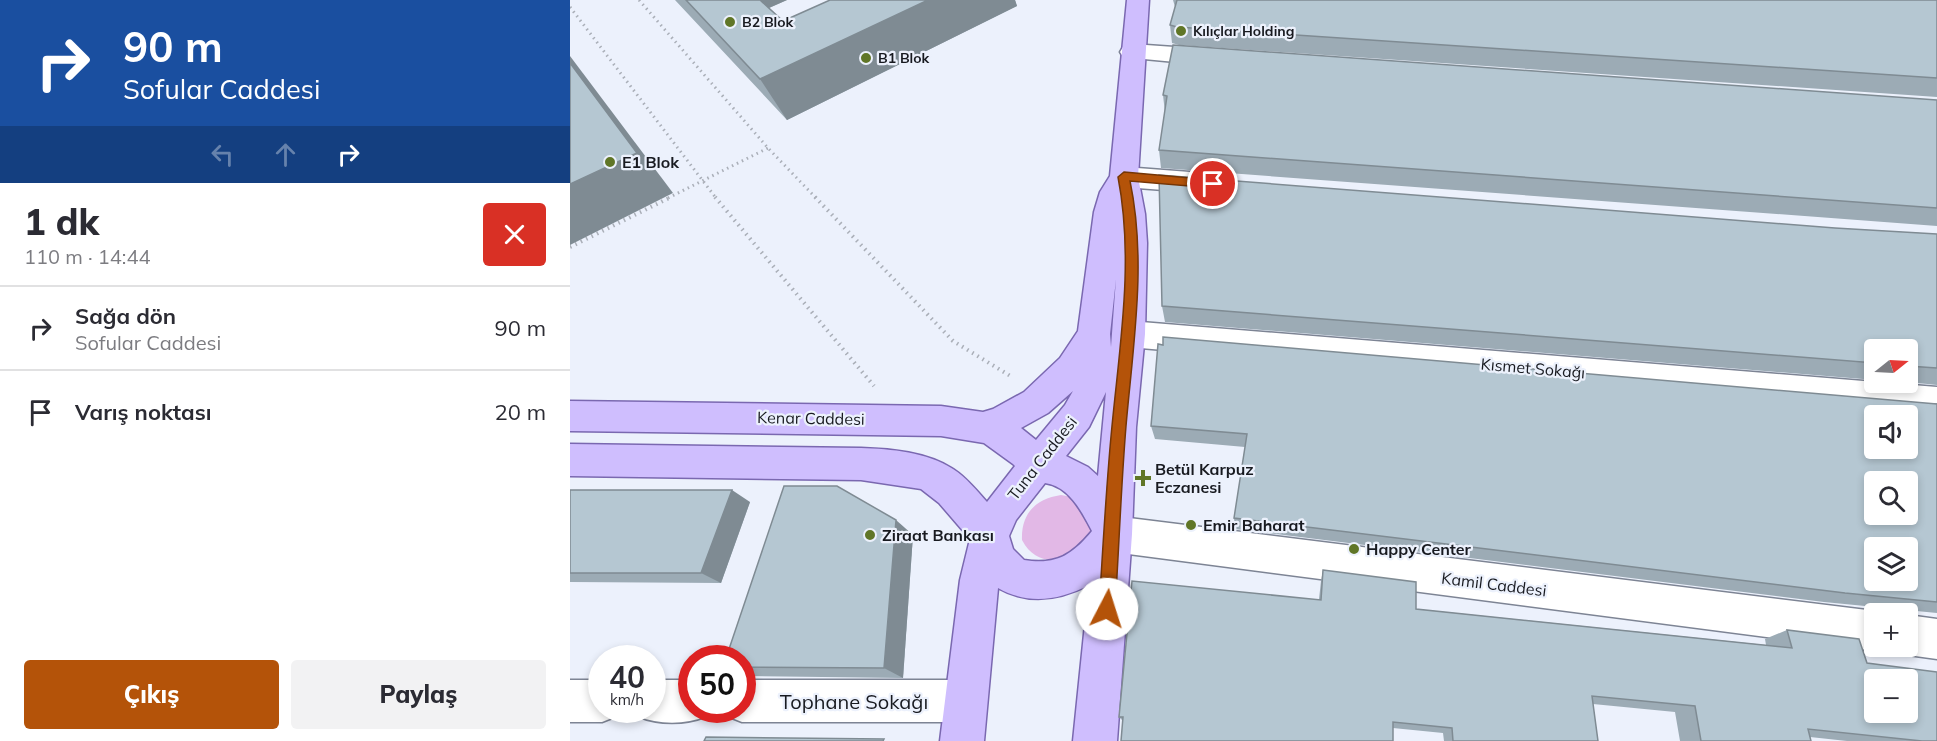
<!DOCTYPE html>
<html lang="tr">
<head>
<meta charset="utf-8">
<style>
	:root { --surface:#fff; --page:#f2f2f3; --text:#2b2b33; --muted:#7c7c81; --line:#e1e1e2; --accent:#b45309 }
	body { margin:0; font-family:Mulish,sans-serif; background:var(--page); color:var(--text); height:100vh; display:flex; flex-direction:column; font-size:22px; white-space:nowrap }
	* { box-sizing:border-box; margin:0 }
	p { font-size:20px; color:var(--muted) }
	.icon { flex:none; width:33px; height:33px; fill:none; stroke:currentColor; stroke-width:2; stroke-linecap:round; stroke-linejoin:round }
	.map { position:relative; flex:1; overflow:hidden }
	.sheet { display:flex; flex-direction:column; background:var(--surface); width:570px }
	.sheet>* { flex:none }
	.top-card { background:#1a4fa0; color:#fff; overflow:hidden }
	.needle { width:39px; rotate:72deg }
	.controls { position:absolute; left:1294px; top:339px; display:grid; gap:12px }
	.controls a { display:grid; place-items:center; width:54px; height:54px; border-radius:6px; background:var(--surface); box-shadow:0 3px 9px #0003; font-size:30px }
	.speed { position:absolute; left:18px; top:645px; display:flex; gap:12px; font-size:30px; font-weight:700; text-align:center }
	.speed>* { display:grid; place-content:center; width:78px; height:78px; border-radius:50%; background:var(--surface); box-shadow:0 3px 9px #0003; line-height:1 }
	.speed small { font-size:15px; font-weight:400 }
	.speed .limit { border:9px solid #d22; background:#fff; color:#111 }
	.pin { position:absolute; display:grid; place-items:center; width:51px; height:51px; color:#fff; margin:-26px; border:3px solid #fff; border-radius:50%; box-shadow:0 2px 6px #0007 }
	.me { position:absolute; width:66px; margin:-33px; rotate:5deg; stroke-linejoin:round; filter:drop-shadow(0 0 4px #0008) }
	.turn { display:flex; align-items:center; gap:21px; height:126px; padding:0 24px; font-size:27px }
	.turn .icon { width:78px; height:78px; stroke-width:2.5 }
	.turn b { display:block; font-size:42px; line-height:51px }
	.lanes { display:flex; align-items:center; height:57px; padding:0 24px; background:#0003; justify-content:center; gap:30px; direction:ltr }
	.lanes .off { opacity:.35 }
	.round { display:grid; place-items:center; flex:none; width:63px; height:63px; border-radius:6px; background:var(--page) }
	.overview { display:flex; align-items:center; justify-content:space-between; height:102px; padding:0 24px }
	h1 { font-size:36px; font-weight:800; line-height:45px }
	.cta { display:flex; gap:12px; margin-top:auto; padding:12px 24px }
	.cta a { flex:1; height:69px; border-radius:6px; background:var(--accent); color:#fff; font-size:24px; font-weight:800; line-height:69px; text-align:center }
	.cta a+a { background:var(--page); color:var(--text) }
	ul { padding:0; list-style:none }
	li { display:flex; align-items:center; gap:18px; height:84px; padding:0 24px; border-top:2px solid var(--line) }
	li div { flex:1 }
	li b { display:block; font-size:22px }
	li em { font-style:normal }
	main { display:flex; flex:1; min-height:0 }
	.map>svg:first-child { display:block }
	.green { fill:#e2b8e6 }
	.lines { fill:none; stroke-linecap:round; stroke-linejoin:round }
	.minor-casing { stroke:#7d8494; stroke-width:3 }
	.major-casing { stroke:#7a68b0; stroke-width:3 }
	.path-far1 { stroke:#aaafb8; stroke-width:3; stroke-dasharray:1.5 4; stroke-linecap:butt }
	.path { stroke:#aaafb8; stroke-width:4; stroke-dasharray:1.5 4.5; stroke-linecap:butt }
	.minor { fill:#fff; fill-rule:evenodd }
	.major { fill:#cfbefe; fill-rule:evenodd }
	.wall { fill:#9cabb5 }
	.shaded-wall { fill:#7f8b93 }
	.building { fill:#b5c7d2; stroke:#7f8b93; stroke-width:1.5; fill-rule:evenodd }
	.route { fill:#b45309; stroke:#753606; stroke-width:1.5 }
	.poi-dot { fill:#607627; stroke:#ecf1fc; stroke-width:2 }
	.labels { text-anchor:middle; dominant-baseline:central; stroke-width:4.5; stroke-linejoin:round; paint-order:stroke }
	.far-poi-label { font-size:14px; font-weight:bold; fill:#181a20; stroke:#ecf1fc; text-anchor:start }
	.poi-label { font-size:16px; font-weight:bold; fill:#181a20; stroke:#ecf1fc; text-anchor:start }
	.street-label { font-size:16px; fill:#181a20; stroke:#ecf1fc }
	.near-street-label { font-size:20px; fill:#181a20; stroke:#ecf1fc }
</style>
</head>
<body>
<main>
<section class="sheet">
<div class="top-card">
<div class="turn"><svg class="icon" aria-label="right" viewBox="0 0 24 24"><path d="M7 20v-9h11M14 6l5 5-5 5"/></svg><div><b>90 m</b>Sofular Caddesi</div></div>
<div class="lanes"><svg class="icon off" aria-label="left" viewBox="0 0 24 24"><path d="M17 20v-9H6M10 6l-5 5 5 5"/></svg><svg class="icon off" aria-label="ahead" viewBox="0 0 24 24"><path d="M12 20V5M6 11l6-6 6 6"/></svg><svg class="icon" aria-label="right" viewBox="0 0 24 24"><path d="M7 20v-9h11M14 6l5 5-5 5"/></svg></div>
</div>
<div class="overview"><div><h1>1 dk</h1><p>110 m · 14:44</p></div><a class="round" style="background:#d93025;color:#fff"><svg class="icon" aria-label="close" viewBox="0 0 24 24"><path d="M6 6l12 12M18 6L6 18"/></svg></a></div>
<ul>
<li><svg class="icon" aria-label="right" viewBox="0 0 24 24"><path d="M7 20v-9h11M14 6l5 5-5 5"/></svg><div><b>Sağa dön</b><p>Sofular Caddesi</p></div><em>90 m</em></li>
<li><svg class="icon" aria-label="arrive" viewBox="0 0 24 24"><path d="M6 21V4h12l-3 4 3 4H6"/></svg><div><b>Varış noktası</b></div><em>20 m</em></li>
</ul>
<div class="cta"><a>Çıkış</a><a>Paylaş</a></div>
</section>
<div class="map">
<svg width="1367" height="741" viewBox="0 0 1367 741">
	<rect width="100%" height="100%" fill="#ecf1fc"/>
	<path class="green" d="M491,495L502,497C507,503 516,511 520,518C531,545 475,584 452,540C451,514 465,499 491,495Z"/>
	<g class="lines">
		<g class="minor-casing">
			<g id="minor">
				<path d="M562,44L647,50L656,53L659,58L656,63L647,66L553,57L550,52L553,47Z"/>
				<path d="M554,167L633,173L643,176L647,183L643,190L633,193L554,187L544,184L540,177L544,170Z"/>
				<path d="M559,321L1367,387V417L559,347L548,343L543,334L548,325Z"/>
				<path d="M543,516L1305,611L1311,614H1305V646H1316L1305,651L543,552L530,547L524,534L530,521Z"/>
				<path d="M1338,615L1367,619V659L1338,655L1324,649L1323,646H1338Z"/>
				<path d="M0,680H32V710H49L47,716L32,722H0Z"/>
				<path d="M82,680H122V710H139L137,716C115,725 89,725 67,716L65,710H82Z"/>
				<path d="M172,680H396L411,686L417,701L411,716L396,722H172L157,716L155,710H172Z"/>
			</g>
		</g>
		<g class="major-casing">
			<path id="major" d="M557,0H579L568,177L575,214L577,243L575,334L566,427L562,534L547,741H503L519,585C488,601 458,605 428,588L414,741H370L390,580L400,539L369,503L351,489L291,480L0,476V444L291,448C321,449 357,452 383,469C396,477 407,491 417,502L445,466L443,464L414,443L371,436L0,431V401L371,406L413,412L423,409L454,392L490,358L508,331L524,212L530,192L540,176ZM546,279L541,347L540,334ZM503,391L495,405L466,440L451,428L478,413ZM536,392L528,476L518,467L496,456L519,427ZM475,483C499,486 512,512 522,531C502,555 487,565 454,560L443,549L439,536L446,520Z"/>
		</g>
		<g class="path-far1">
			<path d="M69,0L198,148L246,198"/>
			<path d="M0,7L146,198"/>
			<path d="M98,198L198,148"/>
		</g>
		<g class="path">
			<path d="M145,197L304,386"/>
			<path d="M245,197L383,341L442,377"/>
			<path d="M0,247L101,197"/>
		</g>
		<use href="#minor" class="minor"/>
		<use href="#major" class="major"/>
	</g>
	<g class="wall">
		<path d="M105,0H217L199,8L213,21L260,0H445L447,6L217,120Z"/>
		<path d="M603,0H1367V97L609,45L602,43L600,25L605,7Z"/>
		<path d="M593,95L1367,100V226L591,168L589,150L595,113Z"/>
		<path d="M1265,228L1367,234V385L1338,382V350H1305V380L595,322L592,306Z"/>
		<path d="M1367,403V613L1254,602L665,529L664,518L675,447L585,439L581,426Z"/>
		<path d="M0,490L180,502L151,583L0,582Z"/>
		<path d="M343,535L333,678L181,676L172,674V658Z"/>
		<path d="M753,570L846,609L1196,645L1195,639L1217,630L1297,663L1367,741H1277L1240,737L1241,741H1110L1105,712L1023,704L1028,741H874L873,733L823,728L553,721L549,717L749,599L751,581Z"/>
	</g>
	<g class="shaded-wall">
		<path d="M176,0H217L185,14Z"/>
		<path d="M358,0H445L447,6L217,120L190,79Z"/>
		<path d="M0,56L103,193L0,245Z"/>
		<path d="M162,490L180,502L151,583L131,573Z"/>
		<path d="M326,520L343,535L333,678L314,668Z"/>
	</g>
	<g class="building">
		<path d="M116,0H190L213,21L260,0H358L190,79Z"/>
		<path d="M607,0H1367V78L607,27L600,25Z"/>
		<path d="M603,45L1367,100V208L589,150L597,96L593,95Z"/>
		<path d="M0,63L67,153L0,184Z"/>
		<path d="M589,175L1265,228L1367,234V368L1338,366V350H1305V363L592,306Z"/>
		<path d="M593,337L1367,404V602L1275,593L664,518L677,434L581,426L588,344L593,345ZM1305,416H1338V448H1305ZM1305,482H1338V514H1305ZM1305,548H1338V580H1305Z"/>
		<path d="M214,486H267L326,520L314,668L172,667V658H156Z"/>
		<path d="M0,490H162L131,573H0Z"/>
		<path d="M753,570L846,582V609L1222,648L1217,630L1289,639L1297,663L1367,672V741H1352L1238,729L1241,741H1131L1125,706L1022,696L1028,741H883L882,728L823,722V741H551L553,717H549L562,581L751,600ZM1305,680H1338V712H1305Z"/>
		<path d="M136,737L314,739L313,741H134Z"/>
	</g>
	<path class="route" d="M554,172L643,180L649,184L643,188L560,181C577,262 563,345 556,426C551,487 549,548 545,609L543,614L537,617L531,614L529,609C533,548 536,487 542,426C550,343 564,260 548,177Z"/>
	<g class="poi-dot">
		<circle cx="160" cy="22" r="6"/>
		<circle cx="611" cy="31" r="6"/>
		<circle cx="296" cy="58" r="6"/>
		<circle cx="40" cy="162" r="6"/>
		<path d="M570 469h6v6h6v6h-6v6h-6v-6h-6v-6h6z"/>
		<circle cx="621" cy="525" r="6"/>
		<circle cx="300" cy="535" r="6"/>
		<circle cx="784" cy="549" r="6"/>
	</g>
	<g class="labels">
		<g class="far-poi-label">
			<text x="172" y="22">B2 Blok</text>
			<text x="623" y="31">Kılıçlar Holding</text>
			<text x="308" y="58">B1 Blok</text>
		</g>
		<g class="poi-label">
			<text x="52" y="162">E1 Blok</text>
			<text x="585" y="469">Betül Karpuz<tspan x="585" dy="18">Eczanesi</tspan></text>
			<text x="633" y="525">Emir Baharat</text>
			<text x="312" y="535">Ziraat Bankası</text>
			<text x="796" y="549">Happy Center</text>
		</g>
		<g class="street-label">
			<text transform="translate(963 368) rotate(5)">Kısmet Sokağı</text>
			<text transform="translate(241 418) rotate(1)">Kenar Caddesi</text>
			<text transform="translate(472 458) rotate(-52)">Tuna Caddesi</text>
			<text transform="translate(924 584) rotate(7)">Kamil Caddesi</text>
		</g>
		<g class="near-street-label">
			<text x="284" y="701">Tophane Sokağı</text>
		</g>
	</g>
</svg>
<div class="controls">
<a><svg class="needle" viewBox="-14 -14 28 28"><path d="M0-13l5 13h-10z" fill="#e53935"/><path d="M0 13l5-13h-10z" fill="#7c7c81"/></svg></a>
<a><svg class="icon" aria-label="sound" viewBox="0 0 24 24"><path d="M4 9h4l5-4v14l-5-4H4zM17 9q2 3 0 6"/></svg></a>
<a><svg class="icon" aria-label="search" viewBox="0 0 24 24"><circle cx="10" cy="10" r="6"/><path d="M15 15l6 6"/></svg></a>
<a><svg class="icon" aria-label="layers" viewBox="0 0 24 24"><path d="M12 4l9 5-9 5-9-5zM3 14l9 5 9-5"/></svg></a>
<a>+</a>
<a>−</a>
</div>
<div class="speed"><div>40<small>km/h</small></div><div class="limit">50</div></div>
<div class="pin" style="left:643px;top:184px;background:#d93025"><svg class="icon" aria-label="arrive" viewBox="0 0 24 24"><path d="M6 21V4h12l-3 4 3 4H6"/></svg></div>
<svg class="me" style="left:537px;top:609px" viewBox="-20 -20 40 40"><circle r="19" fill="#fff"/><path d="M0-13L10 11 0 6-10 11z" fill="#b45309"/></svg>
</div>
</main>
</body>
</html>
